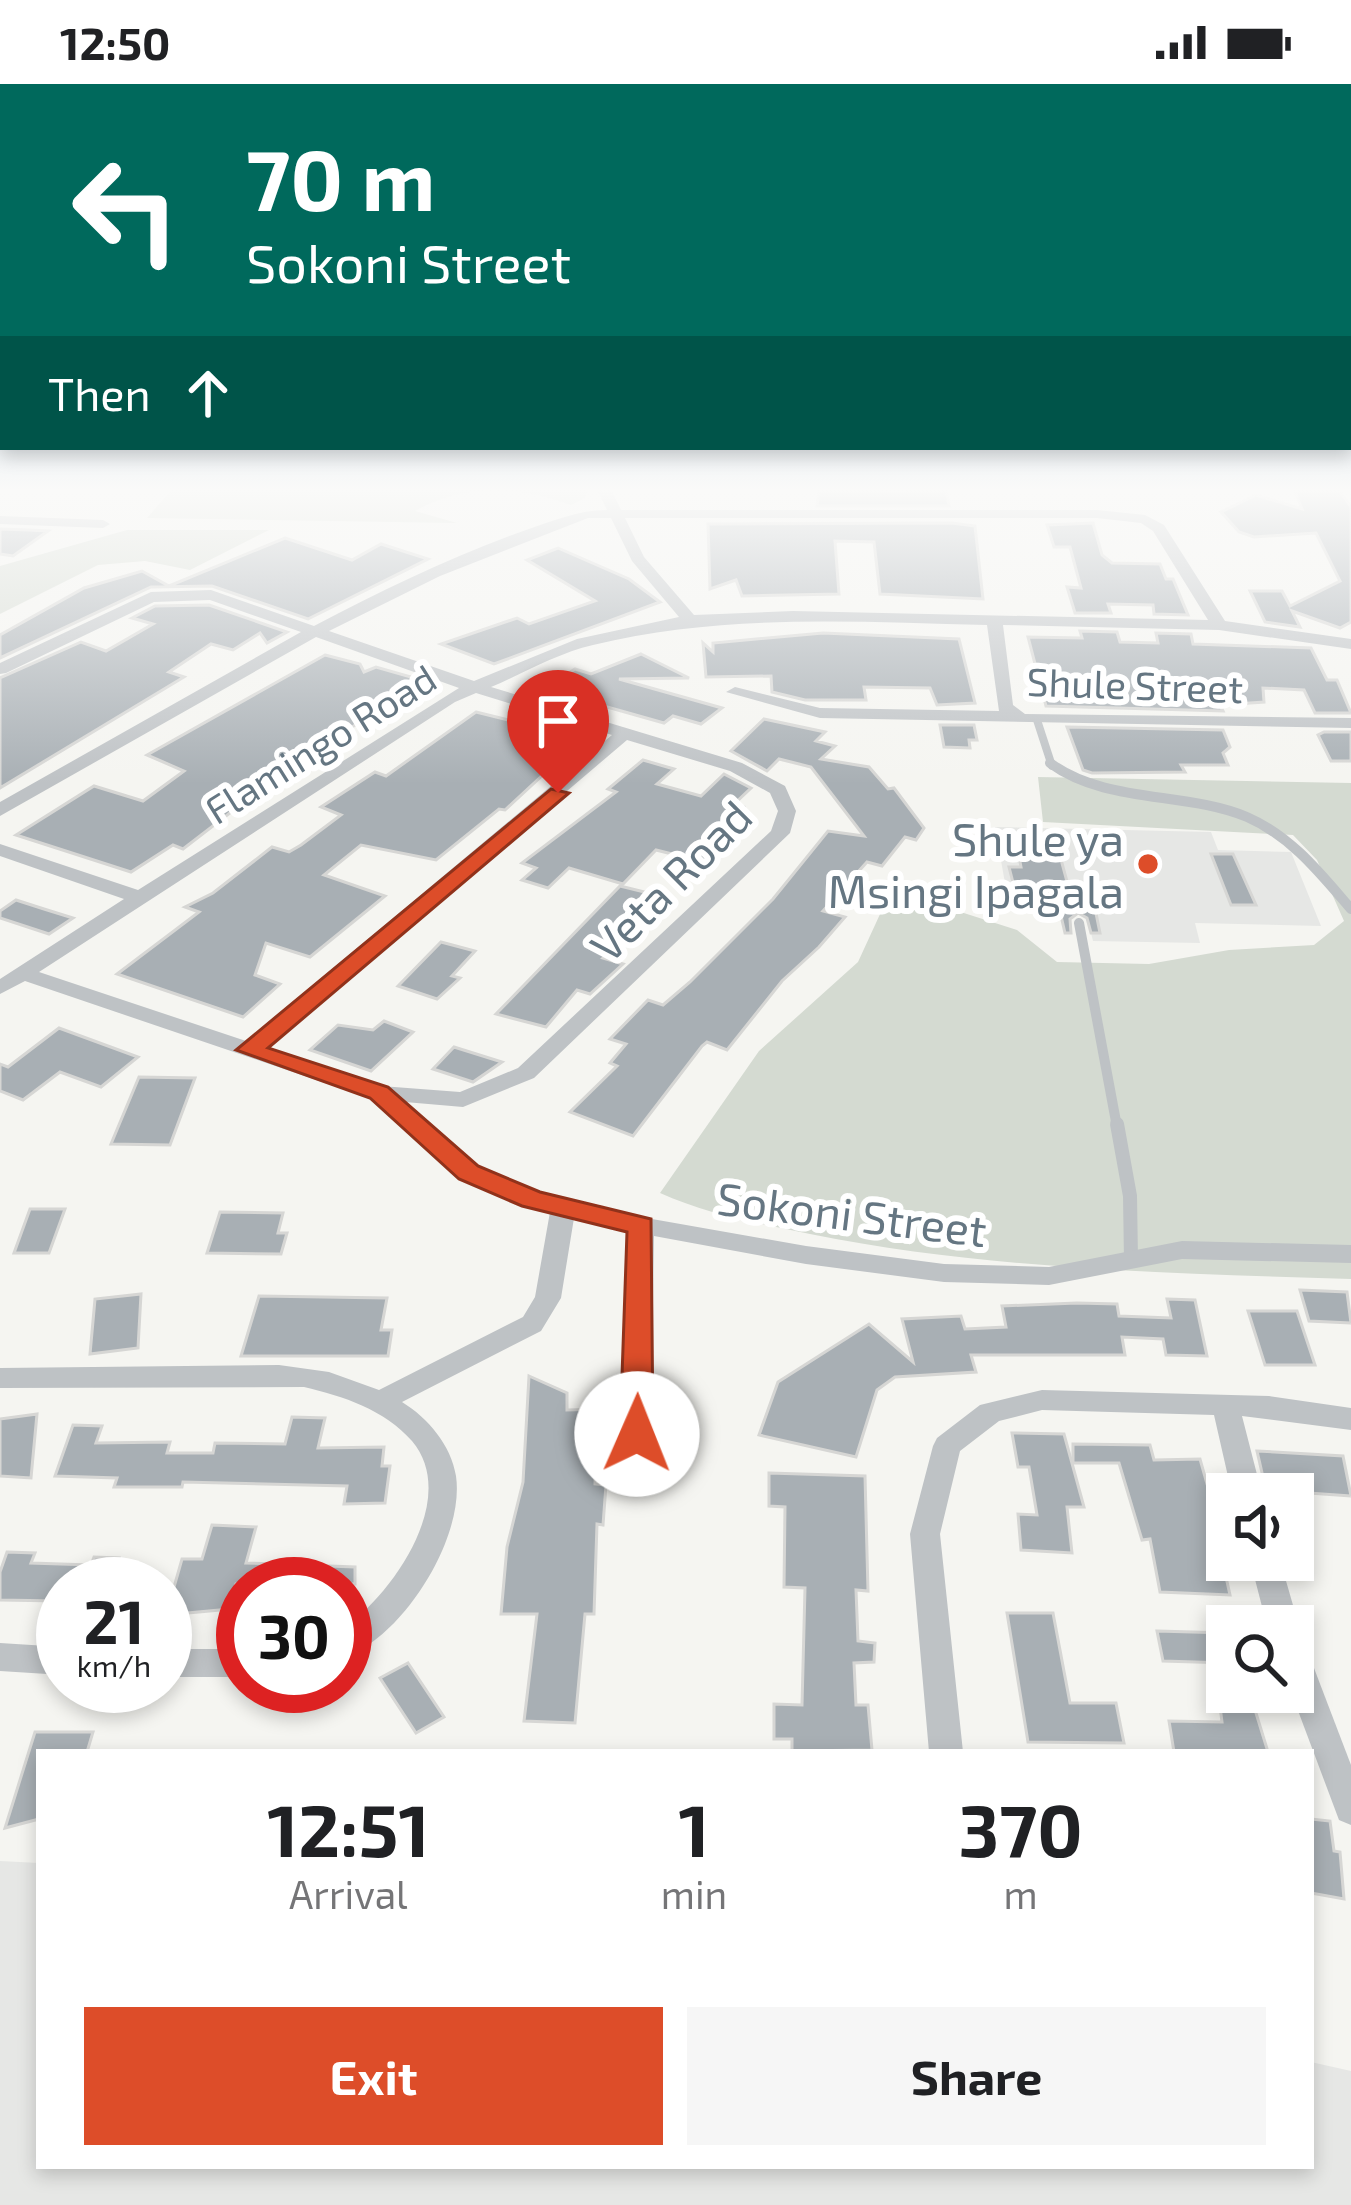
<!DOCTYPE html>
<html lang="en">
<head>
<meta charset="utf-8">
<style>
	:root { --surface:#fff; --page:#f6f6f6; --text:#202124; --muted:#757577; --accent:#dd4d29 }
	body { margin:0; font-family:"Exo 2",sans-serif; background:var(--page); color:var(--text); height:100vh; display:flex; flex-direction:column; font-size:45px; white-space:nowrap }
	* { box-sizing:border-box; margin:0 }
	p { font-size:39px; color:var(--muted) }
	.icon { flex:none; width:66px; height:66px; fill:none; stroke:currentColor; stroke-width:2; stroke-linecap:round; stroke-linejoin:round }
	.map { position:relative; flex:1; overflow:hidden }
	.side { position:absolute; left:36px; top:1665px; width:1278px; height:420px; display:flex; flex-direction:column; background:var(--surface); border-radius:0px; box-shadow:0 6px 18px #0003 }
	.side>* { flex:none }
	.top-card { position:absolute; left:0px; top:0px; width:1353px; height:366px; box-shadow:0 6px 18px #0003; background:#00695c; color:#fff; overflow:hidden }
	.controls { position:absolute; left:1206px; top:1389px; display:grid; gap:24px }
	.controls a { display:grid; place-items:center; width:108px; height:108px; border-radius:0px; background:var(--surface); box-shadow:0 6px 18px #0003; font-size:60px }
	.speed { position:absolute; left:36px; top:1473px; display:flex; gap:24px; font-size:60px; font-weight:700; text-align:center }
	.speed>* { display:grid; place-content:center; width:156px; height:156px; border-radius:50%; background:var(--surface); box-shadow:0 6px 18px #0003; line-height:1 }
	.speed small { font-size:30px; font-weight:400 }
	.speed .limit { border:18px solid #d22; background:#fff; color:#111 }
	.pin { position:absolute; display:grid; place-items:center; width:102px; height:102px; color:#fff; margin:-123px -51px; border-radius:50% 50% 50% 0; rotate:-45deg; box-shadow:0 0 12px #0007 }
	.pin .icon { rotate:45deg }
	.me { position:absolute; width:132px; margin:-66px; rotate:1deg; stroke-linejoin:round; filter:drop-shadow(0 0 9px #0008) }
	.turn { display:flex; align-items:center; gap:42px; height:252px; padding:0 48px; font-size:54px }
	.turn .icon { width:156px; height:156px; stroke-width:2.5 }
	.turn b { display:block; font-size:84px; line-height:102px }
	.then { display:flex; align-items:center; height:114px; padding:0 48px; background:#0003; gap:24px; font-size:45px }
	.eta { display:flex; justify-content:space-evenly; align-items:center; height:204px; text-align:center }
	.eta b { font-size:72px; font-weight:700; line-height:84px }
	.action { display:flex; gap:24px; margin-top:auto; padding:24px 48px }
	.action a { flex:1; height:138px; border-radius:0px; background:var(--accent); color:#fff; font-size:48px; font-weight:700; line-height:138px; text-align:center }
	.action a+a { background:var(--page); color:var(--text) }
	.status { display:flex; justify-content:space-between; align-items:center; height:84px; padding:0 60px; background:var(--surface); direction:ltr }
	.status svg { height:33px; fill:currentColor }
	.map>svg:first-child { display:block }
	.built { fill:#e6e7e5 }
	.green { fill:#d4dad1 }
	.building { fill:#a8afb4; stroke:#d6d6d4; stroke-width:3 }
	.lines { fill:none; stroke-linecap:round; stroke-linejoin:round }
	.lane-far2 { stroke:#bec2c5; stroke-width:8 }
	.lane-far1 { stroke:#bec2c5; stroke-width:10 }
	.lane { stroke:#bec2c5; stroke-width:14 }
	.street { fill:#bec2c5; fill-rule:evenodd }
	.route { fill:#dd4d29; stroke:#90321b; stroke-width:3 }
	.poi-dot { fill:#dd4d29; stroke:#fff; stroke-width:4.5 }
	.labels { text-anchor:middle; dominant-baseline:central; stroke-width:12; stroke-linejoin:round; paint-order:stroke }
	.far-street-label { font-size:39px; fill:#657682; stroke:#fff }
	.poi-label { font-size:45px; fill:#657682; stroke:#fff; text-anchor:end }
	.street-label { font-size:45px; fill:#657682; stroke:#fff }
</style>
</head>
<body>
<div class="status"><b>12:50</b><svg viewBox="0 0 49 12"><path d="M0 12V9h3v3zM5 12V6h3v6zM10 12V3h3v9zM15 12V0h3v12zM26 1h20v11H26zM47 4h2v5h-2z"/></svg></div>
<div class="map">
<svg width="1351" height="2121" viewBox="0 0 1351 2121">
	<rect width="100%" height="100%" fill="#f5f5f1"/>
	<g class="built">
		<path d="M995,743L1211,748L1218,766L1291,768L1321,842L1195,839L1200,859L1093,857L1086,829L1010,827Z"/>
		<path d="M0,1777L39,1779V2082H1311V1978L1351,1987V2121H0Z"/>
	</g>
	<g class="green">
		<path d="M174,403H587L588,405L585,414L571,421C518,402 466,399 415,427L457,439L147,434Z"/>
		<path d="M127,446H269L190,486L145,477L98,481L0,530V482Z"/>
		<path d="M1038,693L1351,699V1195C1170,1189 989,1186 810,1150C758,1139 709,1131 660,1109L759,967L858,878L881,828L945,823L1017,846L1057,878L1149,880L1229,866L1314,861L1344,837L1317,776L1293,751L1043,738Z"/>
	</g>
	<g class="building">
		<path d="M841,403L904,408L911,403L946,405L949,422H817L819,405Z"/>
		<path d="M1293,403H1337L1351,423V538L1340,544L1292,527L1300,543L1265,538L1250,507H1282L1290,522L1340,497L1316,449L1254,453L1239,448L1221,428L1256,411L1302,425Z"/>
		<path d="M952,439L975,442L983,515L880,510L874,458L835,457L839,510L742,512L736,496L710,505L708,440Z"/>
		<path d="M1093,439L1102,471L1112,479L1160,480L1166,495H1173L1188,531L1154,530L1153,521L1108,520L1111,529H1075L1067,503L1081,504L1070,463H1054L1047,441Z"/>
		<path d="M0,445L29,446L48,447L13,472L0,470Z"/>
		<path d="M285,454L352,476L381,460L428,475L308,535L212,502L151,503L0,574V551L84,504L142,487L169,502Z"/>
		<path d="M558,464L629,495L660,518L494,580L441,560L517,534L529,540L595,517L527,476Z"/>
		<path d="M209,521L287,548L267,559L260,549L233,566L211,560L169,588L184,593L0,704V594L81,558L106,567L153,540L132,534L155,522Z"/>
		<path d="M1080,547L1117,548L1120,558L1158,559L1156,549L1191,550L1193,560L1311,564L1327,596H1337L1351,629H1315L1304,606L1263,604L1264,618L1220,621L1223,627L1046,622L1028,553L1082,554Z"/>
		<path d="M823,549L959,555L975,619L937,621L930,604L864,603L866,616H805L772,608L771,592L706,593L703,559L713,568V559Z"/>
		<path d="M641,570L689,594L619,595L722,624L701,640L673,632L664,639L600,621L591,629L565,621L568,612L545,605L575,585L591,590Z"/>
		<path d="M325,571L360,580L364,588L376,583L425,597L295,679L183,765L173,761L131,788L16,751L94,702L143,717L184,687L147,671Z"/>
		<path d="M476,628L529,641L539,633L574,644L561,656L573,663L505,726L499,725L436,776L361,761L324,791L385,812L310,873L266,859L255,891L280,900L243,933L117,890L199,828L185,823L213,809L272,763L289,768L301,761L341,731L321,723L375,688L386,692Z"/>
		<path d="M764,635L825,648L816,657L835,662L821,675L869,683L888,705L894,704L924,744L916,756L905,753L882,782L867,778L823,827L845,833L819,863L782,897L727,966L707,958L702,962L633,1052L570,1028L617,982L610,979L626,960L610,955L648,916L663,921L690,898L773,815L828,747L864,752L811,683L779,675L767,687L731,667Z"/>
		<path d="M940,641H974L977,656H969L970,664L944,663Z"/>
		<path d="M1067,643L1223,646L1230,663L1223,669L1228,681H1181L1185,688L1092,689L1083,686Z"/>
		<path d="M1324,648H1351V677H1331L1318,651Z"/>
		<path d="M643,676L674,685L657,700L701,712L724,690L751,704L733,721L743,723L712,755L727,759L708,779L656,766L623,800L569,784L548,804L522,796L536,784L522,779L616,708L608,705Z"/>
		<path d="M1018,767L1059,768L1069,805H1091L1100,849H1091L1087,834L1078,829L1070,835L1071,849H1065L1058,819L1018,818L1009,783H1021Z"/>
		<path d="M1211,770H1233L1256,821H1231Z"/>
		<path d="M620,802L669,814L603,874L623,880L590,910L577,906L546,943L496,930Z"/>
		<path d="M16,816L44,825L73,834L49,850L0,834V827Z"/>
		<path d="M441,858L475,867L452,892L460,894L437,915L398,902Z"/>
		<path d="M384,937L413,948L371,987L310,966L338,941L373,946Z"/>
		<path d="M59,944L138,973L101,1003L60,988L23,1016L0,1007V980L8,983Z"/>
		<path d="M454,963L502,978L473,998L433,985Z"/>
		<path d="M139,993L195,994L170,1061L111,1060Z"/>
		<path d="M30,1125H65L49,1169H14Z"/>
		<path d="M220,1128L283,1129L278,1149H287L281,1170L207,1169Z"/>
		<path d="M1300,1206L1347,1208L1351,1239L1309,1237Z"/>
		<path d="M141,1210L138,1264L90,1270L95,1215Z"/>
		<path d="M259,1212L387,1214L381,1246H392L388,1272H241Z"/>
		<path d="M1167,1215L1195,1216L1207,1272L1166,1271L1163,1255L1122,1253L1125,1271H971L976,1288L895,1293L877,1306L856,1373L759,1351L778,1298L869,1240L913,1278L902,1235L961,1232L965,1245L1006,1243L1002,1222L1077,1219L1117,1220L1119,1232L1171,1234Z"/>
		<path d="M1248,1227H1297L1315,1281H1265Z"/>
		<path d="M529,1292L567,1309V1326L605,1325V1350H596L595,1400L606,1401L603,1441L597,1440L594,1530H585L575,1639L524,1637L537,1530H501L507,1463L523,1398Z"/>
		<path d="M37,1330L31,1394L0,1392V1335Z"/>
		<path d="M292,1333L325,1334L318,1364L384,1363L382,1382H390L385,1419L344,1420L347,1402L183,1398L182,1403H114L117,1394L55,1392L73,1341L102,1342L96,1359L170,1358L167,1369H213L215,1359L285,1360Z"/>
		<path d="M1012,1349L1064,1350L1084,1423H1067L1072,1469L1021,1466L1018,1430L1037,1431L1029,1383H1018Z"/>
		<path d="M1073,1360L1150,1361L1154,1376L1200,1375L1222,1453H1217L1230,1511L1160,1508L1150,1455L1142,1456L1119,1379H1073Z"/>
		<path d="M1257,1367L1343,1372L1351,1412L1266,1406Z"/>
		<path d="M769,1389L865,1392L868,1507L856,1506L858,1557L875,1559L874,1578L854,1579L856,1621H868L872,1666L792,1667V1655H774V1620L802,1621L805,1504L784,1503L785,1423L769,1422Z"/>
		<path d="M212,1441L256,1443L246,1479L355,1483V1500H236L230,1525L166,1531L182,1475H202Z"/>
		<path d="M7,1468L35,1469L31,1479L91,1481L94,1473L119,1474L113,1500H63L57,1517L0,1516V1488Z"/>
		<path d="M1007,1529H1053L1070,1619H1116L1124,1659L1028,1658Z"/>
		<path d="M1157,1547L1227,1549V1579L1163,1577Z"/>
		<path d="M408,1579L444,1633L416,1649L380,1594Z"/>
		<path d="M1219,1615L1252,1616L1268,1668H1174L1169,1637L1222,1638Z"/>
		<path d="M35,1648H93L87,1668H39V1735L5,1744Z"/>
		<path d="M1311,1735L1330,1737L1334,1767L1340,1768L1344,1815L1311,1809Z"/>
	</g>
	<g class="lines">
		<path class="lane-far2" d="M1037,636L1052,682"/>
		<g class="lane-far1">
			<path d="M1050,679C1106,720 1184,707 1247,733C1291,752 1320,789 1351,825"/>
			<path d="M1079,839L1117,1043"/>
		</g>
		<path class="lane" d="M1117,1040L1130,1112L1131,1176"/>
		<g class="street">
			<path d="M596,403H610L621,426H1097L1145,431L1164,441L1225,537L1351,555V565L1219,546L1003,541L1013,621L1025,630L1351,634V644L820,634L726,608L735,603L820,624L999,627L987,541C855,538 723,529 593,561C558,569 524,589 491,603L742,679L785,702L796,727L790,749L534,994L463,1023L405,1018L478,1082L540,1109L618,1129L806,1162L944,1180L1049,1183L1182,1157L1351,1161V1179L1182,1175L1049,1201L944,1198L806,1180L654,1152L651,1350L647,1358L637,1361L627,1358L623,1350L628,1147L574,1134L561,1214L541,1247L402,1318C428,1334 451,1361 456,1392C465,1454 403,1553 345,1573V1543C393,1509 460,1414 412,1357C385,1326 343,1312 304,1303L0,1304V1284L279,1281L329,1288L379,1306L523,1233L535,1213L550,1128L460,1094L372,1015L25,897L0,910V895L124,815L0,772V760L138,806L459,604L316,553L0,732V718L301,548L210,516L154,518L6,589L0,590V579L151,508L211,506L314,542C383,506 453,472 526,446C553,437 578,426 607,426ZM588,434H611L632,477L679,533L577,555L474,597L329,547L440,492ZM625,434H1097L1141,439L1153,447L1208,536L793,527L694,531L644,473ZM476,609L612,651L246,957L39,888L455,618ZM627,656L730,687L770,709L778,727L771,747L518,984L460,1008L381,1002L266,963Z"/>
			<path d="M0,432L103,436L110,440L103,444L0,440Z"/>
			<path d="M1042,1306L1269,1312L1351,1324V1346L1242,1332L1262,1410H1232L1214,1331L1042,1326L999,1337L960,1367L940,1450L963,1668H929L910,1450L933,1362L937,1354L980,1321Z"/>
			<path d="M1250,1476H1280L1299,1542L1294,1551L1293,1542H1267Z"/>
			<path d="M1293,1558L1304,1561L1309,1571L1351,1681V1741L1339,1736L1291,1608Z"/>
			<path d="M0,1559L63,1563V1591L0,1587Z"/>
			<rect x="165" y="1565" width="78" height="28"/>
		</g>
	</g>
	<linearGradient id="sky" x2="0" y2="1"><stop stop-color="#94badb"/><stop offset="0.58" stop-color="#fafaf9"/><stop offset="1" stop-color="#fafaf9" stop-opacity="0"/></linearGradient>
	<rect width="1351" height="700" fill="url(#sky)"/>
	<path class="route" d="M551,705L569,709L268,964L388,1003L478,1082L540,1108L651,1135L653,1350L637,1362L620,1350L627,1148L522,1122L459,1095L370,1014L236,966Z"/>
	<circle class="poi-dot" cx="1148" cy="780" r="12"/>
	<g class="labels">
		<g class="far-street-label">
			<text transform="translate(1135 600) rotate(2)">Shule Street</text>
			<text transform="translate(320 659) rotate(-32)">Flamingo Road</text>
		</g>
		<g class="poi-label">
			<text x="1124" y="754">Shule ya<tspan x="1124" dy="52">Msingi Ipagala</tspan></text>
		</g>
		<g class="street-label">
			<text transform="translate(670 796) rotate(-45)">Veta Road</text>
			<text transform="translate(852 1129) rotate(7)">Sokoni Street</text>
		</g>
	</g>
</svg>
<div class="controls">
<a><svg class="icon" aria-label="sound" viewBox="0 0 24 24"><path d="M4 9h4l5-4v14l-5-4H4zM17 9q2 3 0 6"/></svg></a>
<a><svg class="icon" aria-label="search" viewBox="0 0 24 24"><circle cx="10" cy="10" r="6"/><path d="M15 15l6 6"/></svg></a>
</div>
<div class="speed"><div>21<small>km/h</small></div><div class="limit">30</div></div>
<div class="pin" style="left:558px;top:709px;background:#d93025"><svg class="icon" aria-label="arrive" viewBox="0 0 24 24"><path d="M6 21V4h12l-3 4 3 4H6"/></svg></div>
<svg class="me" style="left:637px;top:1350px" viewBox="-20 -20 40 40"><circle r="19" fill="#fff"/><path d="M0-13L10 11 0 6-10 11z" fill="#dd4d29"/></svg>
<div class="top-card">
<div class="turn"><svg class="icon" aria-label="left" viewBox="0 0 24 24"><path d="M17 20v-9H6M10 6l-5 5 5 5"/></svg><div><b>70 m</b>Sokoni Street</div></div>
<div class="then">Then<svg class="icon" aria-label="ahead" viewBox="0 0 24 24"><path d="M12 20V5M6 11l6-6 6 6"/></svg></div>
</div>
<section class="side">
<div class="eta">
<div><b>12:51</b><p>Arrival</p></div>
<div><b>1</b><p>min</p></div>
<div><b>370</b><p>m</p></div>
</div>
<div class="action"><a>Exit</a><a>Share</a></div>
</section>
</div>
</body>
</html>
